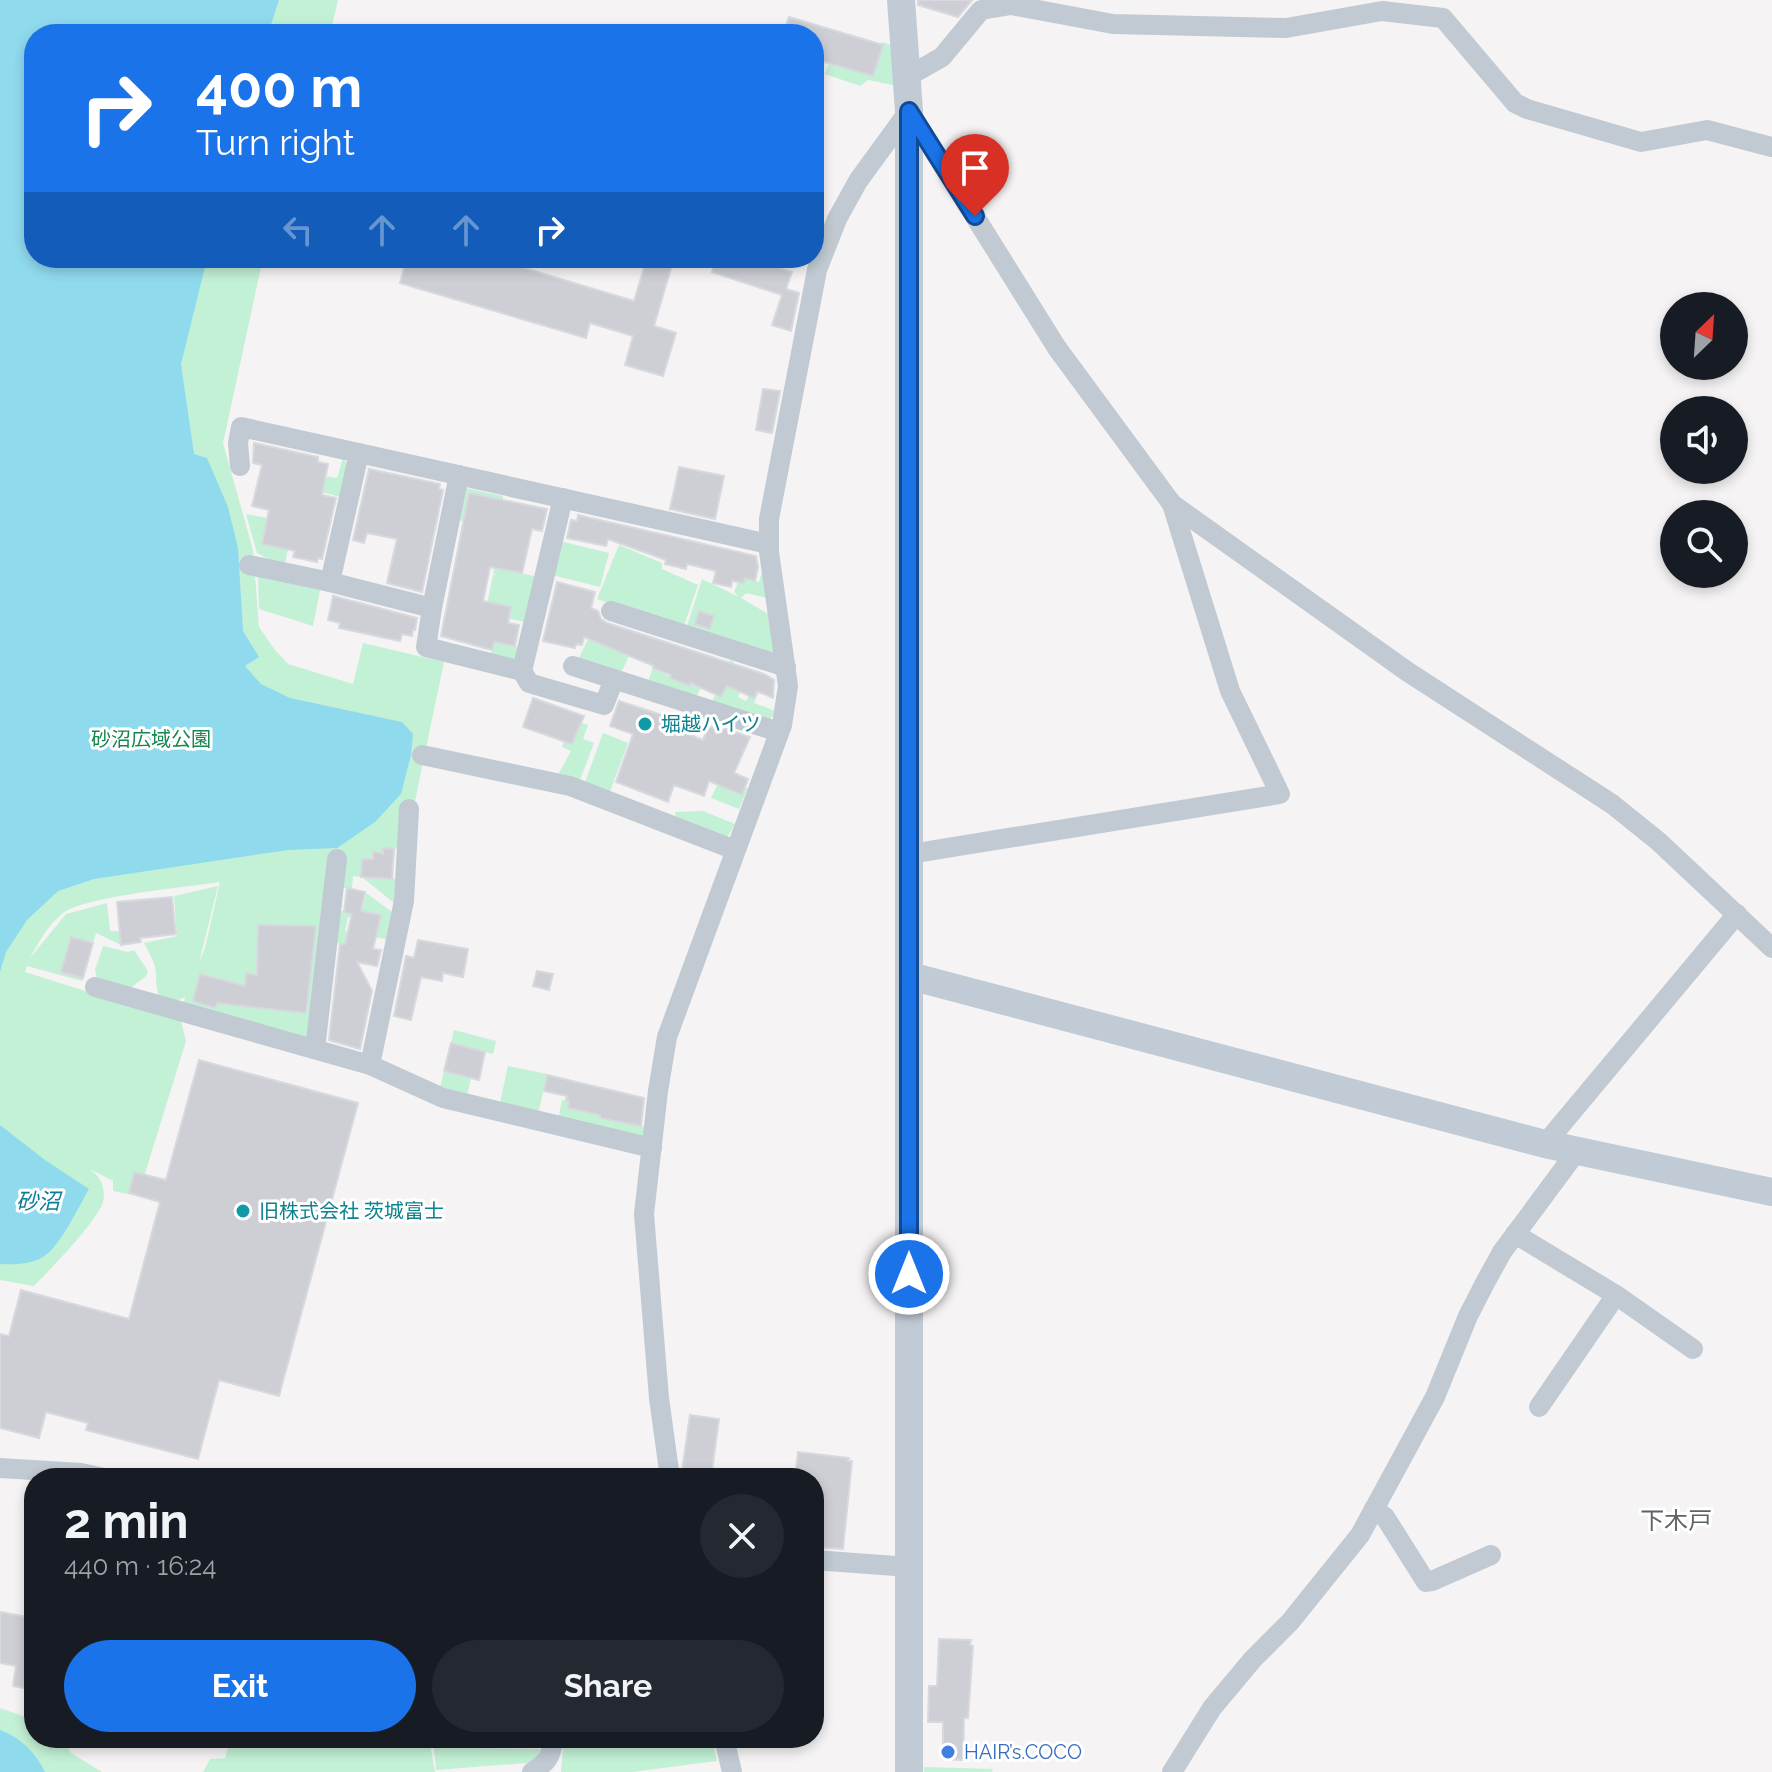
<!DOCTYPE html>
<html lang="en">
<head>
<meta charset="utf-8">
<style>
	:root { --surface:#171b24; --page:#242831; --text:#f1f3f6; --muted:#9ea1a6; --accent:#1a73e8 }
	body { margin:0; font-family:Raleway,"Noto Sans JP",sans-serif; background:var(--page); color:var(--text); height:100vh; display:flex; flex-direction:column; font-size:30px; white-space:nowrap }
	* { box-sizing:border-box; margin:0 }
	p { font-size:26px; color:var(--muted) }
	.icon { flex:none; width:44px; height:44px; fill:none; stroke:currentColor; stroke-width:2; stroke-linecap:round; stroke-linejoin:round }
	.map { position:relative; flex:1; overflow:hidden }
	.details { position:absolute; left:24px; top:1468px; width:800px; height:280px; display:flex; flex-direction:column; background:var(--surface); border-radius:32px; box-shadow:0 4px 12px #0003 }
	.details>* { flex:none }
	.top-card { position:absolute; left:24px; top:24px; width:800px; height:244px; border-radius:32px; box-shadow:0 4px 12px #0003; background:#1a73e8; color:#fff; overflow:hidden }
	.needle { width:52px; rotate:25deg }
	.tools { position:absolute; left:1660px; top:292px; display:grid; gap:16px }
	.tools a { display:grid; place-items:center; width:88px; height:88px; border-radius:50%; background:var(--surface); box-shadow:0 4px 12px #0003; font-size:40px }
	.pin { position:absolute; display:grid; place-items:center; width:68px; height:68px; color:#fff; margin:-82px -34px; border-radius:50% 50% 50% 0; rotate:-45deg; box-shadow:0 0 8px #0007 }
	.pin .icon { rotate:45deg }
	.me { position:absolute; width:88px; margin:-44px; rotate:0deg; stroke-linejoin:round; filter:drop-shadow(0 0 6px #0008) }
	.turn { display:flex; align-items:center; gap:28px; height:168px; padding:0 40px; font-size:36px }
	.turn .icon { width:104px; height:104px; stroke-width:2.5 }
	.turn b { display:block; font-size:56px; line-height:68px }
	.lanes { display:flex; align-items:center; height:76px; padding:0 40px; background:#0003; justify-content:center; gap:40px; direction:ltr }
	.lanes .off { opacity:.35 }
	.round { display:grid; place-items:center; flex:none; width:84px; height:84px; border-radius:42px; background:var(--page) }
	.overview { display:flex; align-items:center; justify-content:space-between; height:136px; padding:0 40px }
	h1 { font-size:48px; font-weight:700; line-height:60px }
	.primary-button { display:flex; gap:16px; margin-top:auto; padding:16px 40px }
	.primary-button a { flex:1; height:92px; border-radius:48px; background:var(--accent); color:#fff; font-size:32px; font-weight:700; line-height:92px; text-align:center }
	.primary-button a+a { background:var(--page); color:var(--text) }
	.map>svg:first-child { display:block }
	.green { fill:#c3f1d5 }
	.water { fill:#90daee }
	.building { fill:#cdcfd5; stroke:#d7d9de; stroke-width:2 }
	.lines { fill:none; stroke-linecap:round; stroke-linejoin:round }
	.street { stroke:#c1cad2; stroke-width:20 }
	.secondary { stroke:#c1cbd6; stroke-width:28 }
	.route-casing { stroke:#114b97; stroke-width:20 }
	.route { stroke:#1a73e8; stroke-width:14 }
	.culture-dot { fill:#0f9aa8; stroke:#fff; stroke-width:3 }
	.shop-dot { fill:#3f7fe0; stroke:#fff; stroke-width:3 }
	.labels { text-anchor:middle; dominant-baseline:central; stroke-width:6; stroke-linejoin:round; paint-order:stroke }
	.culture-label { font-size:20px; fill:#0d838f; stroke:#fff; text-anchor:start }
	.park-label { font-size:20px; fill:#17864f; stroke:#fff }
	.shop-label { font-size:20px; fill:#366cbe; stroke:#fff; text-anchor:start }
	.water-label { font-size:22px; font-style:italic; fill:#0c7c9b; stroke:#fff }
	.quarter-label { font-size:24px; fill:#5f6368; stroke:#fff }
</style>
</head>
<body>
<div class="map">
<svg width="1772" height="1772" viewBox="0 0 1772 1772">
	<rect width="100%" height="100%" fill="#f5f3f3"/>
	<g class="green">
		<path d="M0,0H338L330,34H34V258H263L223,443L253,550L259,627L275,650L288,664L353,684L363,643L444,662L405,849L383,848V854L373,851V859L362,876L396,879L399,907L362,877L353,876L352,888H340L314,1044L183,1006L185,997C160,1011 156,995 156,974C156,963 148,952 144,943L177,936L174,896L218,886L199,963L205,948L220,882C188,887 86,896 63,913C49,924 38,943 30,958L66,914L107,903L110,931H120L121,945L96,933L82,981L27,966L25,972L181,1021L186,1041L138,1196L113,1191V1181L90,1169C101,1178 106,1187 103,1202C99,1219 48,1272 34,1286L0,1280Z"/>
		<path d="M882,42L894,46L897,86L868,80L860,86L825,74L829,63L873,76Z"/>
		<path d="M343,458L348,466L340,497L294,484L297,472L337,478Z"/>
		<path d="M466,488L503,496V500L469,493L464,517L496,525V528L459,520Z"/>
		<path d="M246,514L267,518L262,543L288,549L284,567L257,553Z"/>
		<path d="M560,541L609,553L600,587L552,575Z"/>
		<path d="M619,545L662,563V569L698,585L683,629L597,599Z"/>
		<path d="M495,566L499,569L539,577L530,623L485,614L493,575H497L493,574Z"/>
		<path d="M762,572L767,598L746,593L741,598L770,615L775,653L686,629L702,579L739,597L734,592L738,582L743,583L745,578L759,582Z"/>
		<path d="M258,577L320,590L313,626L259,609Z"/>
		<path d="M588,639L629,656L620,675L578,660Z"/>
		<path d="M494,642L523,648L520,661L490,658Z"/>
		<path d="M730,660L734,662L725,685L740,692L738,697L746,701L749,696L754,697L764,674L766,675L754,703L778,712L767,721L712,702Z"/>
		<path d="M653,668L689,686L692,681L702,685L698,694L693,697L648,681Z"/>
		<path d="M582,723L588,725L583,739L594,743L580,780L559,773L571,751L562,747L564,741L572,743Z"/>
		<path d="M603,733L628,743L609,794L584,785Z"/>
		<path d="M725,769L739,775L736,782L731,781L748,788L739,809L711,798Z"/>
		<path d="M703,811L735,824L727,838L676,818L675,812Z"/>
		<path d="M366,893L399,917L393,941L376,937L381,915L357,919L348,917L345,931L357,934L355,946L329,942L335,910L348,912L350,905L363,908Z"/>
		<path d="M103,946L128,952L134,950L148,971L146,976L128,990L97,979L95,970Z"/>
		<path d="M454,1030L496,1041L493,1054L451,1043Z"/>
		<path d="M508,1066L547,1074L538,1115L499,1107Z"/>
		<path d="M444,1071L471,1078L467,1095L440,1088Z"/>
		<path d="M562,1100L569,1101L568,1108L600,1115V1118L645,1127L643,1138L558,1120Z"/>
		<path d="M0,1708L34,1720V1738H62L71,1753L102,1772H0Z"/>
		<path d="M231,1738H429L435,1772H203L210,1759L225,1758Z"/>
		<path d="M433,1738H463V1748L541,1749L536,1758L527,1763L436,1770Z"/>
		<path d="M564,1738H712L717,1761L632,1772H561Z"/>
		<path d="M924,1767L993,1769L992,1772H924Z"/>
	</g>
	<g class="water">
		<path d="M0,0H279L268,34H34V258H204L205,267L181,364L194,454L207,458L228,507L238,548L243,631L259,657L245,666L261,684L290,698L402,722L413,734L411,755L401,794L375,822L337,848L288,850L94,879L58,891L27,920L6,952L0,972Z"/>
		<path d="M0,1125L45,1160L89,1189C79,1206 60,1247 43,1257C32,1264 13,1265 0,1264Z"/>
		<path d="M0,1730C20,1737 36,1753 45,1772H0Z"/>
	</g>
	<g class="building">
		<path d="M918,0H972L958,17L918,5Z"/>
		<path d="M789,17L883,45L873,76L814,59V34H783Z"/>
		<path d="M407,258H516L514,265L634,301L647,258H674L654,326L676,333L663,376L625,365L633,336L590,323L586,338L400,283Z"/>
		<path d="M716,258H750L792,272L786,289L799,293L791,331L772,325L782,295L712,272Z"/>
		<path d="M763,389L780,391L772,433L756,430Z"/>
		<path d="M254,443L318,457V462L328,464L322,495L336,498L322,559L318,558L317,562L293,557L295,551L262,544L269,510L252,506L262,465L253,463Z"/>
		<path d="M679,467L724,476L715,519L670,509Z"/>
		<path d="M369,469L440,484L439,489L443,490L422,592L387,583L397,539L367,533L364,543L353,540Z"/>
		<path d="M469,493L547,509L542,531L532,529L522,573L490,567L483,601L511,607L508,623L519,625L515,646L494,642L492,650L441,636Z"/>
		<path d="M578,515L756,556L758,567L755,581L745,578L744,583L732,581L731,587L713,583L716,571L687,564L686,569L665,564L666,560L608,539L606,546L567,538L571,520L577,521Z"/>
		<path d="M557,582L595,592L591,608L598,611L601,619L607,623L764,674L774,680L773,698L757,691L754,698L727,686L721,697L691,683L690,686L670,678L671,675L653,668L654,666L584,637L582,645L576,644L575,648L543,641Z"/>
		<path d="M333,596L417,618L415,630H413L412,636L402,634L400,641L339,628L340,623L328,620Z"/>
		<path d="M699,611L714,616L710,629L695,624Z"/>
		<path d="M533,698L584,716L572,744L523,727Z"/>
		<path d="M619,701L680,721L677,730L703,740L709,726L717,729L718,726L750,737L734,773L748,779L742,795L709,781L704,796L674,785L668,802L616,782L633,734L610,726Z"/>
		<path d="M383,848L394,849L392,879L361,877L362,859H373V851L383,854Z"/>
		<path d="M347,888L365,892L361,911L381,915L373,949L381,950L377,966L357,962L372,991L360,1049L329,1040L340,944H345L352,914L344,912Z"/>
		<path d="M172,897L176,934L140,938L141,942L121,945L117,902Z"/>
		<path d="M258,925L316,926L306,1013L217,1003L215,1008L193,1001L200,974L245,986L246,973L257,975Z"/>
		<path d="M71,937L93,943L83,978L61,972Z"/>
		<path d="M418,940L468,949L463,977L443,973L442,981L421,977L411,1020L394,1016L406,956L414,958Z"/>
		<path d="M537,971L553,974L549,990L533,986Z"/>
		<path d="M451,1043L485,1052L479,1080L444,1071Z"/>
		<path d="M199,1060L358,1103L279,1396L219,1380L198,1459L86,1430L88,1423L46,1412L39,1438L0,1428V1334L9,1336L21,1290L129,1319L160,1202L129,1193L134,1172L166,1180Z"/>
		<path d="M547,1075L644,1098L641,1126L600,1118V1115L568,1108L569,1101L566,1100L567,1096L544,1091Z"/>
		<path d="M690,1415L719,1419L711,1478H690L691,1472L682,1471Z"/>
		<path d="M798,1452L849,1458L848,1461H852L843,1549L814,1547V1478H795Z"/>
		<path d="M0,1612L34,1618V1690L13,1686L16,1666L0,1663Z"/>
		<path d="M939,1639L971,1640L970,1645L973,1646L968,1718H964L963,1760L943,1759V1722H928L929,1686H937Z"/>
	</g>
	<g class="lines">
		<g class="street">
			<path d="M907,77L942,57L981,10L1011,5L1113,24L1286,28L1382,11L1443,18L1515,103L1527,109L1641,142L1707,130L1772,147"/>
			<path d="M240,466L238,443L241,427L769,544"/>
			<path d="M249,565L330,582L359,453"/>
			<path d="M330,582L432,608L459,475"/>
			<path d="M432,608L426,647L522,671L529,683L604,705L614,679"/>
			<path d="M611,611L786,667"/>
			<path d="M573,666L779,732"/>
			<path d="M522,671L563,498"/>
			<path d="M422,755L570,786L735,850"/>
			<path d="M910,854L1280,794L1230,691L1172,504"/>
			<path d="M95,987L370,1065L443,1098L652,1148"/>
			<path d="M315,1049L337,859"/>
			<path d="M370,1065L404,901L409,809"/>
			<path d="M1545,1144L1737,914"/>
			<path d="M1515,1234L1616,1295L1693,1349"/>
			<path d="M1539,1407L1616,1295"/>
			<path d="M0,1468L81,1473L104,1478"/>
			<path d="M670,1478L659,1398L644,1214L658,1091L667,1037L782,725L788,686L769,552V519L817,270L837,219L858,181L909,111L1057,348L1172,504L1408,672L1612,804L1658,841L1772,948"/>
			<path d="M1374,1509L1385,1517L1426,1582L1432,1581L1491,1555"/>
			<path d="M814,1560L909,1567"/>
			<path d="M724,1738L732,1772"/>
			<path d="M532,1772C547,1763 552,1756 553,1738"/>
			<path d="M1172,1772L1212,1708L1253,1659L1290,1622L1360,1535L1435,1397L1468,1316L1486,1281L1502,1252L1577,1151"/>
		</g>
		<g class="secondary">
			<path d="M901,0L909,111V1772"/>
			<path d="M910,976L1545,1144L1772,1192"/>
		</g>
	</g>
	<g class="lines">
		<g class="route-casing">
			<path id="route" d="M909,1274V111L975,216"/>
		</g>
		<use href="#route" class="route"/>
	</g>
	<g class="culture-dot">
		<circle cx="645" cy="724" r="8"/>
		<circle cx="243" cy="1211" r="8"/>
	</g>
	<circle class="shop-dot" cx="948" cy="1752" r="8"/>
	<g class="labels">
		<g class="culture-label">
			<text x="661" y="724">堀越ハイツ</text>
			<text x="259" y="1211">旧株式会社 茨城富士</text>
		</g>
		<g class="park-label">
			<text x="151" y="739">砂沼広域公園</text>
		</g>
		<g class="shop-label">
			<text x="964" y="1752">HAIR’s.COCO</text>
		</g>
		<g class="water-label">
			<text x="38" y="1201">砂沼</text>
		</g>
		<g class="quarter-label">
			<text x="1676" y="1520">下木戸</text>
		</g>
	</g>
</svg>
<div class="tools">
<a><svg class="needle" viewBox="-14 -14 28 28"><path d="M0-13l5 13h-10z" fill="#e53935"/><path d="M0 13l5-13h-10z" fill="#9ea1a6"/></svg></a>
<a><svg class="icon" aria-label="sound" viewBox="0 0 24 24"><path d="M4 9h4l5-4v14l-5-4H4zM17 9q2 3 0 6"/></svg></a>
<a><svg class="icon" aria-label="search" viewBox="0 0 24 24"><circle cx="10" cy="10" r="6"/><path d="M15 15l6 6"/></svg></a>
</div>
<div class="pin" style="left:975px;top:216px;background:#d93025"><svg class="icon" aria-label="arrive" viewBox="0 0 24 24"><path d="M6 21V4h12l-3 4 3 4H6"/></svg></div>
<svg class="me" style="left:909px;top:1274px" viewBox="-20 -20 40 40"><circle r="17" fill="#1a73e8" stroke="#fff" stroke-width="3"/><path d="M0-11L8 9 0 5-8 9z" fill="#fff"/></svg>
<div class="top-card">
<div class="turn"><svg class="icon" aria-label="right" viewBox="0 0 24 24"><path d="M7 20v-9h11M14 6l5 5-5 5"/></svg><div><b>400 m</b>Turn right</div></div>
<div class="lanes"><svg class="icon off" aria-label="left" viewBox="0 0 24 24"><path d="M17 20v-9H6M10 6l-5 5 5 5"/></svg><svg class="icon off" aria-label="ahead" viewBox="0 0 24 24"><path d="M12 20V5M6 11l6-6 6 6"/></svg><svg class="icon off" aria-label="ahead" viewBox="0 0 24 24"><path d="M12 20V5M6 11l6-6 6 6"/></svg><svg class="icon" aria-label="right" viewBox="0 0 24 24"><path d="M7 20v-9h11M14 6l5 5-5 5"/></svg></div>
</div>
<section class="details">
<div class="overview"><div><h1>2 min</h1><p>440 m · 16:24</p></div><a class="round"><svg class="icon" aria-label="close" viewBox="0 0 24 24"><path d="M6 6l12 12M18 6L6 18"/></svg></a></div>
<div class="primary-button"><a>Exit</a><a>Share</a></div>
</section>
</div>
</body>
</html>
